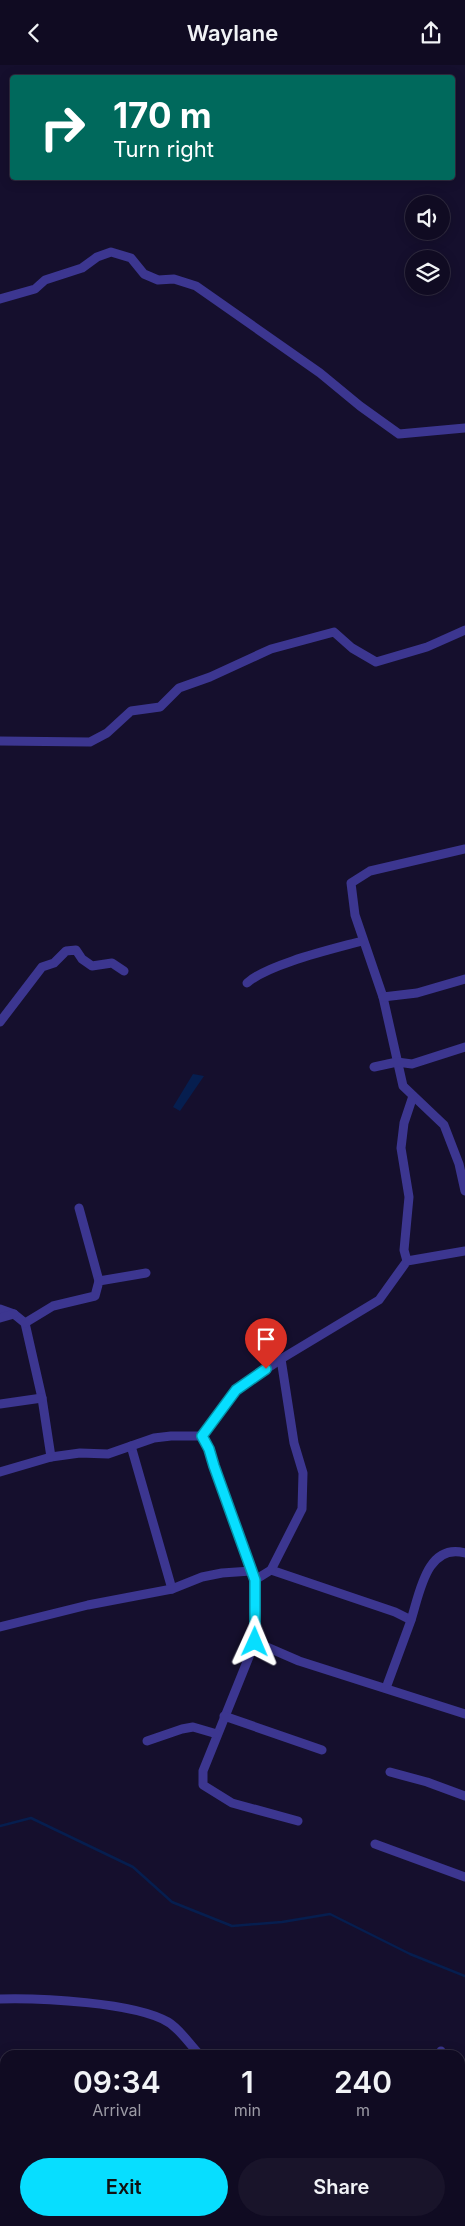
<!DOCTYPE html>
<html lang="en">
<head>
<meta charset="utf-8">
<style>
	:root { --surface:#100b22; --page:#19142a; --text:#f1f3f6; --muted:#9c9ba5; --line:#302b40; --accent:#07deff }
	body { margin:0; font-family:Inter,sans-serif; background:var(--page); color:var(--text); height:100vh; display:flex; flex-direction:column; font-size:19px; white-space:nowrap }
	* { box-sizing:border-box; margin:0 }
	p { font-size:16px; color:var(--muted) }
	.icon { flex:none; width:28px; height:28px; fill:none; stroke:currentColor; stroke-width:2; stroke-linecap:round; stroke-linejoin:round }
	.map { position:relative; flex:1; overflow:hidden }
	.panel { position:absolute; left:0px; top:1985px; width:465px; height:176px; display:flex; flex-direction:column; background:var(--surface); border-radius:15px 15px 0 0; box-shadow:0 2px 12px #0003,0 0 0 1px var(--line) }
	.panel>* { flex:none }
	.top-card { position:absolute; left:10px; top:10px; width:445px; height:105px; border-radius:5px; box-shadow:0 2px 12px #0003,0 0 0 1px var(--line); background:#00695c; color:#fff; overflow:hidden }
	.buttons { position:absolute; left:405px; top:130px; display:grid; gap:10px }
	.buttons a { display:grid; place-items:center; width:45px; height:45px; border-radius:50%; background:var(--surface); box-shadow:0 2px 12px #0003,0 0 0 1px var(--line); font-size:25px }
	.pin { position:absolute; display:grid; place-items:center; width:42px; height:42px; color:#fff; margin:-51px -21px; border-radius:50% 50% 50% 0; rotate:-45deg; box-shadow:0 0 5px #0007 }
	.pin .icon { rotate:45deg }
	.me { position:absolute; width:55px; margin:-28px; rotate:1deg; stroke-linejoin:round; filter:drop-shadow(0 0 4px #0008) }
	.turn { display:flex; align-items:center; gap:18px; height:105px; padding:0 20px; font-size:22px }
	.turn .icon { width:65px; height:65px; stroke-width:2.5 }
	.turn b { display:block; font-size:35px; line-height:42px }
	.eta { display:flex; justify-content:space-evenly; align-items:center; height:85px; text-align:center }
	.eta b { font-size:30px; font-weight:600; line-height:35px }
	.button { display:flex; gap:10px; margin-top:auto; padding:10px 20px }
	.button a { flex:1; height:58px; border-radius:30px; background:var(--accent); color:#111; font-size:20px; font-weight:600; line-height:58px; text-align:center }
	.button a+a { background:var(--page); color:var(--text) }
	header { display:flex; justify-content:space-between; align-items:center; height:65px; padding:0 20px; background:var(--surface); font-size:22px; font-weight:600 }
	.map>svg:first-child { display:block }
	.water { fill:#061e4f }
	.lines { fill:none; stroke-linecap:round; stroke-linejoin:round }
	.stream { stroke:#061e4f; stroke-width:2.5 }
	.street { stroke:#3c3690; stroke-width:9 }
	.route-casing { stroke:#0590a6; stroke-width:12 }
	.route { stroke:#07deff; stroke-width:9 }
</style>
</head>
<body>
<header><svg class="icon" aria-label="back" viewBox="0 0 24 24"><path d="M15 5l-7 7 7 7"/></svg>Waylane<svg class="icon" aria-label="share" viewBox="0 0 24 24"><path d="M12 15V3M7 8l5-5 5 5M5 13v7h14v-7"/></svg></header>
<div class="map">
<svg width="465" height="2161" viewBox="0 0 465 2161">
	<rect width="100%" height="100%" fill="#150f2d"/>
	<path class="water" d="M193,1009L204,1011L180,1046L173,1042Z"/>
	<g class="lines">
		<path class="stream" d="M0,1761L31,1753L133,1802L172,1837L232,1861L282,1857L330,1849L410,1889L465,1911"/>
		<g class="street">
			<path d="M0,234L35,224L45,215L82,203L97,192L111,187L131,193L144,209L158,215L174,214L196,221L320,308L360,341L399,369L465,363"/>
			<path d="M0,676L90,677L107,668L131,646L160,642L179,623L210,612L271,584L334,567L352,583L376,597L427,582L465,565"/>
			<path d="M465,784L370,806L351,818L355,850L383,932L403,1021L444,1060L459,1099L465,1126"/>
			<path d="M247,918C268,899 333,884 362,876"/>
			<path d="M383,932L417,928L465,914"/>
			<path d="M0,957L42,902L54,898L66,886L76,885L82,894L92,901L112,898L124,906"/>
			<path d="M374,1002L397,997L412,999L465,982"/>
			<path d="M79,1143L99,1216"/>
			<path d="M465,1186L407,1196L379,1235L281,1294L236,1325L202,1371L209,1384L214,1401L255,1515V1577L299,1596L465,1649"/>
			<path d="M407,1196L404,1185L409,1132L401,1083L404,1058L413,1031"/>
			<path d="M0,1244L14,1249L25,1258L42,1333L51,1392"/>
			<path d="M0,1253L14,1249"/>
			<path d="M25,1258L53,1241L95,1231L99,1216L146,1208"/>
			<path d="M0,1339L42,1333"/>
			<path d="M131,1381L172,1524"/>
			<path d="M0,1407L51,1392L80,1388L108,1389L154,1373L171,1371H202"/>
			<path d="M271,1505L395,1547L411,1555"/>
			<path d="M255,1515L271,1505L302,1444L303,1408L294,1378L281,1294"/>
			<path d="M0,1562L88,1540L172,1524L202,1512L222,1508L251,1506"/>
			<path d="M255,1577L203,1706V1720L232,1738L298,1756"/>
			<path d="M386,1623C394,1601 402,1580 410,1558C419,1533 425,1477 465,1488"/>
			<path d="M224,1651L322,1685"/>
			<path d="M147,1676L182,1664L193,1662L217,1669"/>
			<path d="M390,1707L427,1717L465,1731"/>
			<path d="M375,1779L465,1812"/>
			<path d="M0,1934C40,1933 134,1937 168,1957C180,1964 190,1980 200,1990"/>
			<path d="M441,1986V1990"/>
			<path d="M460,2094H465"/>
			<path d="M152,2156V2161"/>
			<path d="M14,2161L38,2156"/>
			<path d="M73,2161V2156"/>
		</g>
	</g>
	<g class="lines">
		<g class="route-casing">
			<path id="route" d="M255,1577V1515L214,1401L209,1384L202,1371L236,1325L266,1304"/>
		</g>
		<use href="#route" class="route"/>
	</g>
</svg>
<div class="buttons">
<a><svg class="icon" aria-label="sound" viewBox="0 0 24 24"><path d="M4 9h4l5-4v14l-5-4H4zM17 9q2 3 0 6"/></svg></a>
<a><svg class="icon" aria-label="layers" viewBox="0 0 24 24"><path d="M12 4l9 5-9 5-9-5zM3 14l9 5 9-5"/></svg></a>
</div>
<div class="pin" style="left:266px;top:1304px;background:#d93025"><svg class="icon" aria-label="arrive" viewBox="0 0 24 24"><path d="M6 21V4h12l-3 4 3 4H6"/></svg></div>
<svg class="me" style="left:255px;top:1577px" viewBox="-20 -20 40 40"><path d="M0-17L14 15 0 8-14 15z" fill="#07deff" stroke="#fff" stroke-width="4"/></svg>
<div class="top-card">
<div class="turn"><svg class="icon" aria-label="right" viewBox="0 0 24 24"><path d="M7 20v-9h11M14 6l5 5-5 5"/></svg><div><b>170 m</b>Turn right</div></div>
</div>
<section class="panel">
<div class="eta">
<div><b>09:34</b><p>Arrival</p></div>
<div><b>1</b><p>min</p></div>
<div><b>240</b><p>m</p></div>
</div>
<div class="button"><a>Exit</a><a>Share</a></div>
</section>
</div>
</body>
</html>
